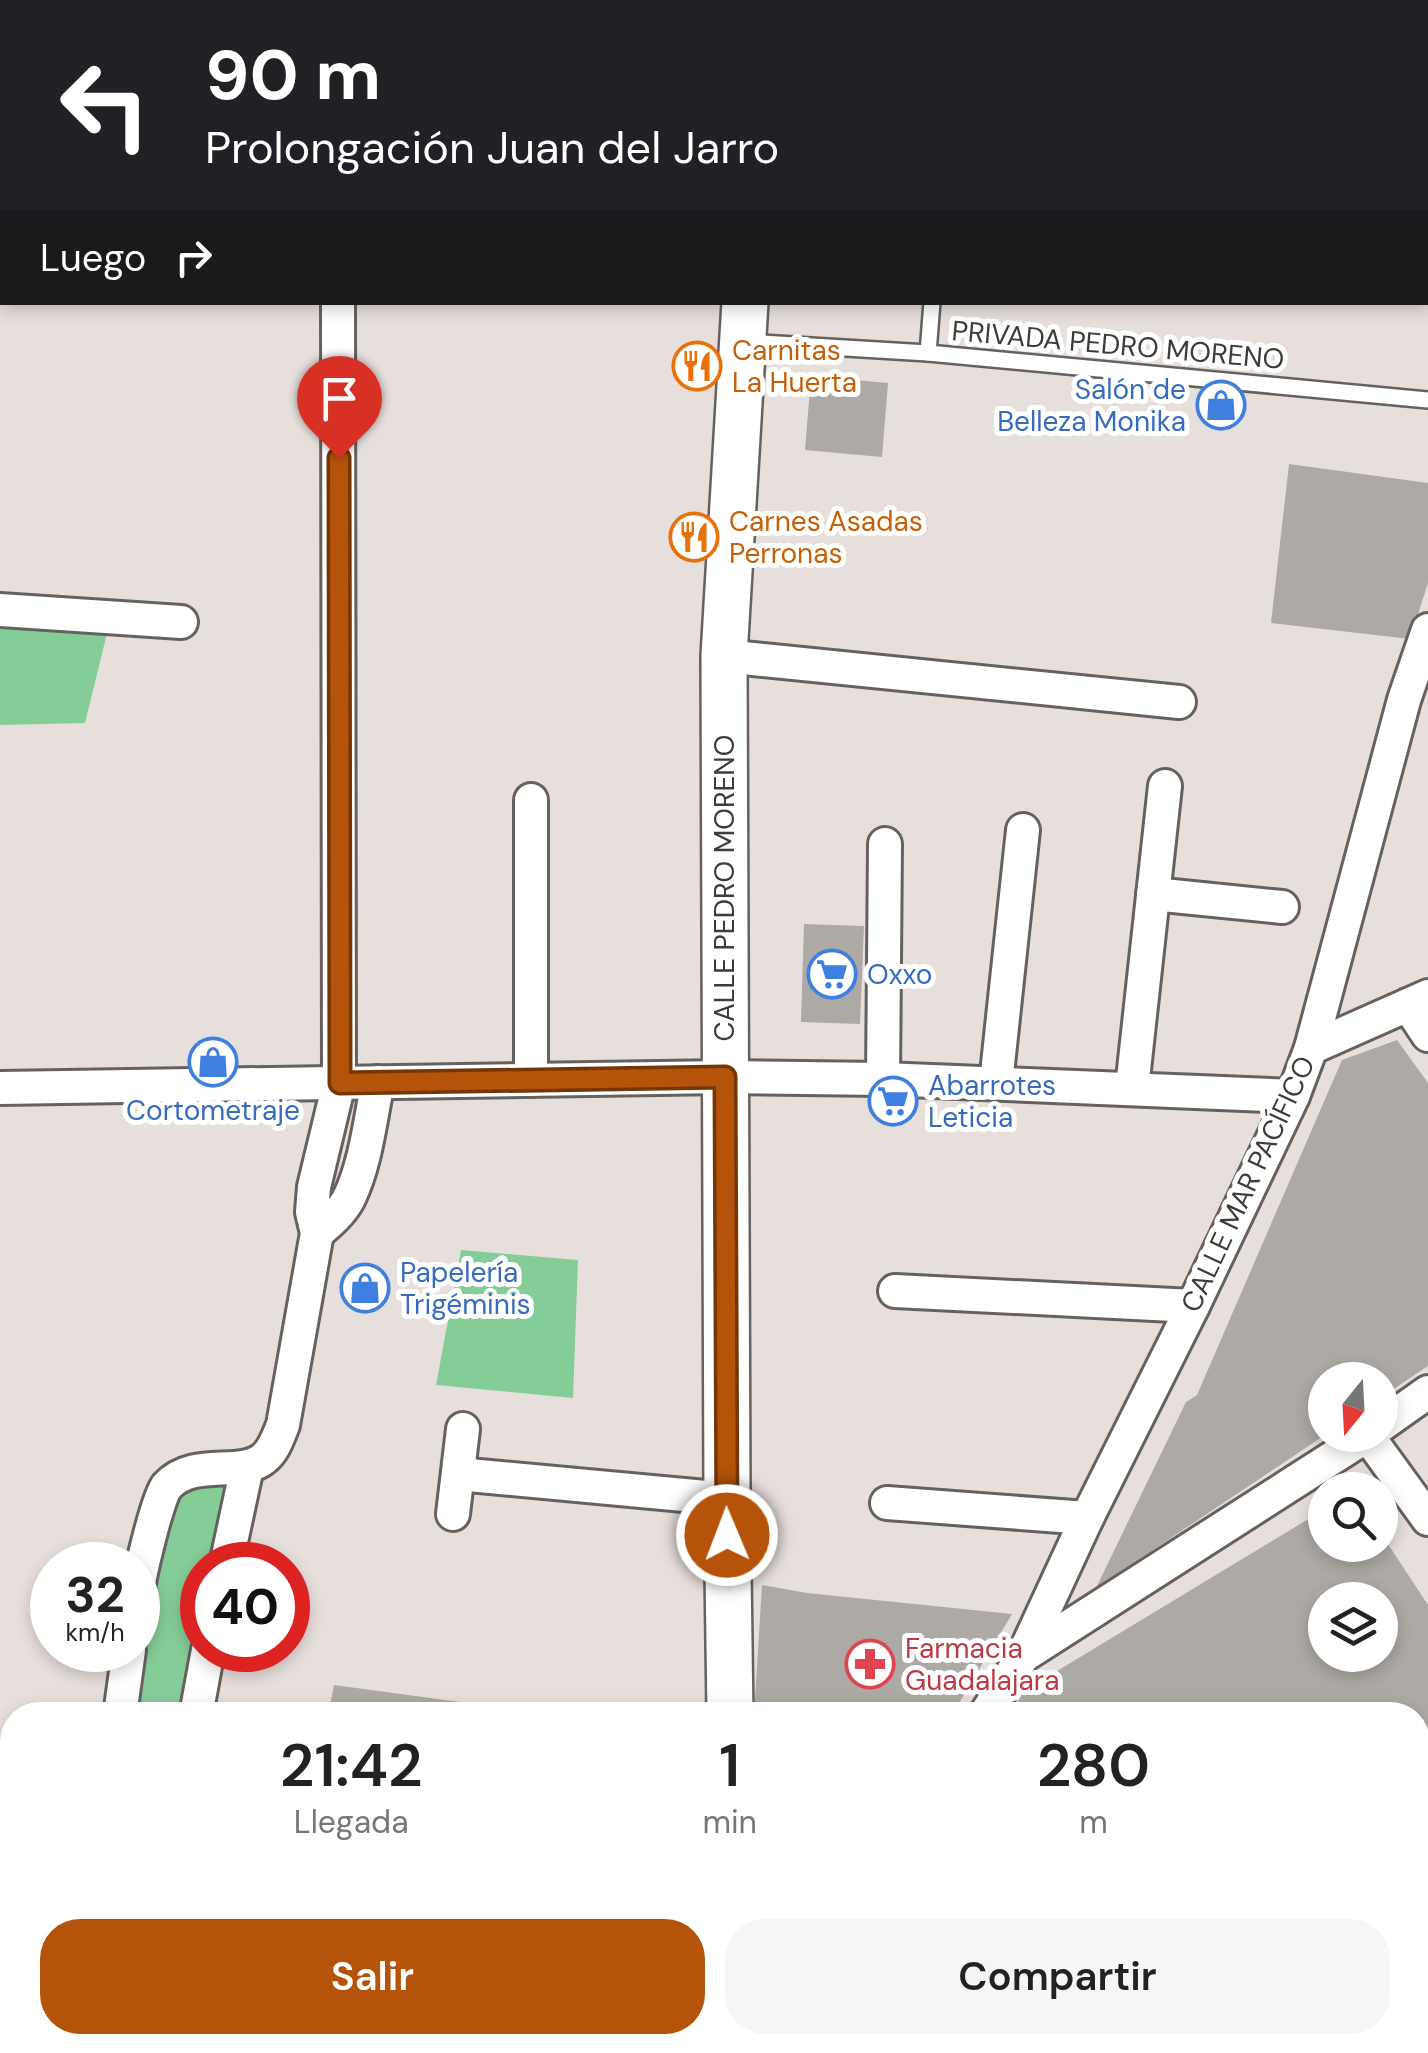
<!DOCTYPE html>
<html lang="es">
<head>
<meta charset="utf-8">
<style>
	:root { --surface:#fff; --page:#f6f6f6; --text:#222; --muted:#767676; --accent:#b45309 }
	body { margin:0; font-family:"DM Sans",sans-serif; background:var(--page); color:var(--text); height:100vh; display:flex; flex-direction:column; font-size:38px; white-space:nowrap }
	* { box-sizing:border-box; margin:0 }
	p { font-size:32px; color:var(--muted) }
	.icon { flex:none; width:55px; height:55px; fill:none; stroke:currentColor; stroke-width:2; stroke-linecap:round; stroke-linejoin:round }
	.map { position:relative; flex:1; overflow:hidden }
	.details { position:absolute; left:0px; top:1702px; width:1430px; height:352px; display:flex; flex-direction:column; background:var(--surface); border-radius:40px 40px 0 0; box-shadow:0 5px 15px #0003 }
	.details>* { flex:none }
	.top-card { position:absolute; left:0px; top:0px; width:1430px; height:305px; box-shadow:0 5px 15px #0003; background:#202124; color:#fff; overflow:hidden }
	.needle { width:65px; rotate:198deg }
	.buttons { position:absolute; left:1308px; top:1362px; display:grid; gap:20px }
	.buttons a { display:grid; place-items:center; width:90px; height:90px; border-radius:50%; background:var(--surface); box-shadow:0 5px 15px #0003; font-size:50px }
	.speed { position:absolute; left:30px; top:1542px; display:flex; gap:20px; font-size:50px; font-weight:700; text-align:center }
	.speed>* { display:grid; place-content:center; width:130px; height:130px; border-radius:50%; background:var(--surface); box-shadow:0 5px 15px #0003; line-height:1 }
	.speed small { font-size:25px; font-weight:400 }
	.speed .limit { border:15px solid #d22; background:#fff; color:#111 }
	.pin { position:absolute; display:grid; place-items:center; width:85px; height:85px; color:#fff; margin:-102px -42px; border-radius:50% 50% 50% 0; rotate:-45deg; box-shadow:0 0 10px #0007 }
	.pin .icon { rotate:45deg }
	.me { position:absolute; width:110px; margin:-55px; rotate:359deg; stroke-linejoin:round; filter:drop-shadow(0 0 8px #0008) }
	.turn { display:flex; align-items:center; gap:35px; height:210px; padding:0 40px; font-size:45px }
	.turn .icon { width:130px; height:130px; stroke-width:2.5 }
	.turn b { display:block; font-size:70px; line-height:85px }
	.then { display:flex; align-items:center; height:95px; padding:0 40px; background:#0003; gap:20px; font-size:38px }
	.eta { display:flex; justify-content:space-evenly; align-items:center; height:170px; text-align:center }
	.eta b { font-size:60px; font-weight:600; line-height:70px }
	.action { display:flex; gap:20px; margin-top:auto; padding:20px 40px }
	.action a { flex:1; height:115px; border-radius:40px; background:var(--accent); color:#fff; font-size:40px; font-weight:600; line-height:115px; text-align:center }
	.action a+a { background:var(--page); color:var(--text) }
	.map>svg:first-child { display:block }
	.green { fill:#85cd98 }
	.building { fill:#ada9a4; fill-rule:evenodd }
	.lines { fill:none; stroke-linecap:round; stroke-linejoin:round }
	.lane-casing { stroke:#67615e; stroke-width:20 }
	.street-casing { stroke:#67615e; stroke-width:38 }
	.secondary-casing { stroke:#67615e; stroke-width:50 }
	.lane { stroke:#fff; stroke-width:15 }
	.street { stroke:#fff; stroke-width:32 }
	.secondary { stroke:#fff; stroke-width:45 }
	.route-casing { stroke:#753606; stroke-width:25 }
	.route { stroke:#b45309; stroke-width:18 }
	.labels { text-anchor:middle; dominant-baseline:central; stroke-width:10; stroke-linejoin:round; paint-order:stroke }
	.street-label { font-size:28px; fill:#3e3b3a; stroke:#fff }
	.food-label { font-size:28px; fill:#c56008; stroke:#fff; text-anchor:start }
	.shop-label { font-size:28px; fill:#366cbe; stroke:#fff; text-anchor:start }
	.health-label { font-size:28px; fill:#be3a42; stroke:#fff; text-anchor:start }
</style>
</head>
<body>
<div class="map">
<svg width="1428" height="2053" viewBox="0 0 1428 2053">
	<rect width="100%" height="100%" fill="#e7dfdc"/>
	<g class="green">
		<path d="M0,610L111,617L85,723L0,725Z"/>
		<path d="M461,1250L578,1260L573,1398L436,1385Z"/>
		<path d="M233,1478L216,1565H202V1640L188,1715H132L151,1581L174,1494L187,1485Z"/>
	</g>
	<g class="building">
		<path d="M811,376L888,383L882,457L805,450Z"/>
		<path d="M1289,464L1428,483V583L1410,639L1271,623Z"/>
		<path d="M804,924L864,926L860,1024L801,1022Z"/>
		<path d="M1397,1040L1428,1083V1366L1380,1398V1380H1325V1435L1096,1588L1186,1402L1197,1395L1342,1060Z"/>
		<path d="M1325,1509V1545H1380V1532L1428,1605V1731L1418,1738V1715H1010L1024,1691ZM1325,1600H1380V1655H1325Z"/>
		<path d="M762,1585L807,1593L1012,1614L952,1715H754Z"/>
		<path d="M334,1685L541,1713V1715H328Z"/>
		<path d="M1428,1812V2053H1066L1081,2042H1418V1819Z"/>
		<path d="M418,2042H686L674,2053H415Z"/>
	</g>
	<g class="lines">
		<g class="lane-casing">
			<g id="lane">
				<path d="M745,342L928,353L1428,400"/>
				<path d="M928,353L932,302"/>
			</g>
		</g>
		<g class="street-casing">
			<g id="street">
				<path d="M953,2V0"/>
				<path d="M1014,2L1032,0"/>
				<path d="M0,610L181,622"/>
				<path d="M724,656L1179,702"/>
				<path d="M531,800V1080"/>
				<path d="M1153,894L1282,907"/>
				<path d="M1408,1005L1428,1035"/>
				<path d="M1311,1048L1428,996"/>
				<path d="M883,1079L885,844"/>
				<path d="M996,1083L1023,830"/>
				<path d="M0,1088L725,1077L883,1079L1293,1096"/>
				<path d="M1132,1088L1165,786"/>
				<path d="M317,1233C329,1223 342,1212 349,1198C366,1163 370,1120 378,1082"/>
				<path d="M895,1291L1193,1306"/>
				<path d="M1380,1426L1428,1392"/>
				<path d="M1367,1435L1428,1519"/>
				<path d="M458,1474L727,1499"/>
				<path d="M887,1503L1087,1518"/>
				<path d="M453,1514L463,1429"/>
				<path d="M226,1565L247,1467"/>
				<path d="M138,1590C140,1573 158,1496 167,1486C194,1457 239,1478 263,1459C274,1451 278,1437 283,1425L317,1233L312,1212L314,1187L339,1083L338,302"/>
				<path d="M1023,1656L1087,1518L1193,1306L1293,1096L1311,1048L1404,700L1428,630"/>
				<path d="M120,1715L129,1650"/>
				<path d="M196,1715L208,1650"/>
				<path d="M985,1715L1023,1656L1368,1435"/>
				<path d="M1418,1775L1428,1768"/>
				<path d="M68,2053L70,2042"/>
				<path d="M139,2053L141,2042"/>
				<path d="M391,2053L393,2042"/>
				<path d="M699,2053L711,2042"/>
				<path d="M1020,2053L1035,2042"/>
			</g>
		</g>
		<g class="secondary-casing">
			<g id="secondary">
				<path d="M757,2V0"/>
				<path d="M730,1715L727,1499L724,656L745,302"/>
				<path d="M958,2042L966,2053"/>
			</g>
		</g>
		<use href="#lane" class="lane"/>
		<use href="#street" class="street"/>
		<use href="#secondary" class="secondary"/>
	</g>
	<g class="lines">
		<g class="route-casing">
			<path id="route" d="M339,458L340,1083L725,1077L727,1535"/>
		</g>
		<use href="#route" class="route"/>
	</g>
	<defs>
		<g id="restaurant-ring" transform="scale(2.5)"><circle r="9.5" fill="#fff" stroke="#e8710a" stroke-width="1.5"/><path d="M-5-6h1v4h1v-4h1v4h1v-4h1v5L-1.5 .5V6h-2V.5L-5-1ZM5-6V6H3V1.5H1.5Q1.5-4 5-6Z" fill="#e8710a"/></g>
		<g id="shop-ring" transform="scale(2.5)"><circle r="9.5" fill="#fff" stroke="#3f7fe0" stroke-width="1.5"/><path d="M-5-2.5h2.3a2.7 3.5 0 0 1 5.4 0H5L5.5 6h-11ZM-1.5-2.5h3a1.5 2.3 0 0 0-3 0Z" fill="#3f7fe0"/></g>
		<g id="supermarket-ring" transform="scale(2.5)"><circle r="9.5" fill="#fff" stroke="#3f7fe0" stroke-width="1.5"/><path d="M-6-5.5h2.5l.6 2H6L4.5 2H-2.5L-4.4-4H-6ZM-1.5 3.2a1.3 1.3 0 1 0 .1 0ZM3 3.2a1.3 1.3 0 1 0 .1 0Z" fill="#3f7fe0"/></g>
		<g id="pharmacy-ring" transform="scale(2.5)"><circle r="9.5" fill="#fff" stroke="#e0444e" stroke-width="1.5"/><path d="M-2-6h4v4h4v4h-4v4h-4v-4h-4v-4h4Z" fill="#e0444e"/></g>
	</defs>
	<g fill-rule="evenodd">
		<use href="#restaurant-ring" x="697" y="366"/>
		<use href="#shop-ring" x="1221" y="405"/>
		<use href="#restaurant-ring" x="694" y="537"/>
		<use href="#supermarket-ring" x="832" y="974"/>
		<use href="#shop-ring" x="213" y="1062"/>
		<use href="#supermarket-ring" x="893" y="1101"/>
		<use href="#shop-ring" x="365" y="1288"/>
		<use href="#pharmacy-ring" x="870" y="1664"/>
	</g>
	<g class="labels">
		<g class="street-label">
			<text transform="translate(1118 345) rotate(5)">PRIVADA PEDRO MORENO</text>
			<text transform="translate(724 888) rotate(-90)">CALLE PEDRO MORENO</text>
			<text transform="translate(1248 1184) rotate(-65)">CALLE MAR PACÍFICO</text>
		</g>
		<g class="food-label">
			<text x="732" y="350">Carnitas<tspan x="732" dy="32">La Huerta</tspan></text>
			<text x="729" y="521">Carnes Asadas<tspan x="729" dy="32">Perronas</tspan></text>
		</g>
		<g class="shop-label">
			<text x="1186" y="389" text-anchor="end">Salón de<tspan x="1186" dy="32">Belleza Monika</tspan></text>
			<text x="867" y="974">Oxxo</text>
			<text x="928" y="1085">Abarrotes<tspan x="928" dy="32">Leticia</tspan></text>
			<text x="213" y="1110" text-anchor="middle">Cortometraje</text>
			<text x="400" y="1272">Papelería<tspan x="400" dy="32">Trigéminis</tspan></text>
		</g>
		<g class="health-label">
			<text x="905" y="1648">Farmacia<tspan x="905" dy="32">Guadalajara</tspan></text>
		</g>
	</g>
</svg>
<div class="buttons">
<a><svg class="needle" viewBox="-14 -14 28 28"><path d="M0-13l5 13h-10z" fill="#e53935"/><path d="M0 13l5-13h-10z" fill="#767676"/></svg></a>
<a><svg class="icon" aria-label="search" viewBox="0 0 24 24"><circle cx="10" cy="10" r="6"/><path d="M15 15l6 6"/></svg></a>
<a><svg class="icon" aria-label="layers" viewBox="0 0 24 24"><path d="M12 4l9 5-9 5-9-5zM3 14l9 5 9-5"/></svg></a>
</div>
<div class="speed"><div>32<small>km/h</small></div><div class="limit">40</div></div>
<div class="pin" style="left:339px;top:458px;background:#d93025"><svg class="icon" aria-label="arrive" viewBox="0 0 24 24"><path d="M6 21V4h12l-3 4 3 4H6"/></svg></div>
<svg class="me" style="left:727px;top:1535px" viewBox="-20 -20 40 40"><circle r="17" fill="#b45309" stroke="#fff" stroke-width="3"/><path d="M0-11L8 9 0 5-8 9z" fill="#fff"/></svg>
<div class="top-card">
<div class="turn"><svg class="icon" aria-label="left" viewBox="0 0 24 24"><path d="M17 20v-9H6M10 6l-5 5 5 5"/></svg><div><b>90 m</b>Prolongación Juan del Jarro</div></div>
<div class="then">Luego<svg class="icon" aria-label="right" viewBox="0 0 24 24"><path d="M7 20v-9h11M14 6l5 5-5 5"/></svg></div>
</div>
<section class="details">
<div class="eta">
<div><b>21:42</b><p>Llegada</p></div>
<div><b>1</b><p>min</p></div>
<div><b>280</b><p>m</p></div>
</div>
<div class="action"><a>Salir</a><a>Compartir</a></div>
</section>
</div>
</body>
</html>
